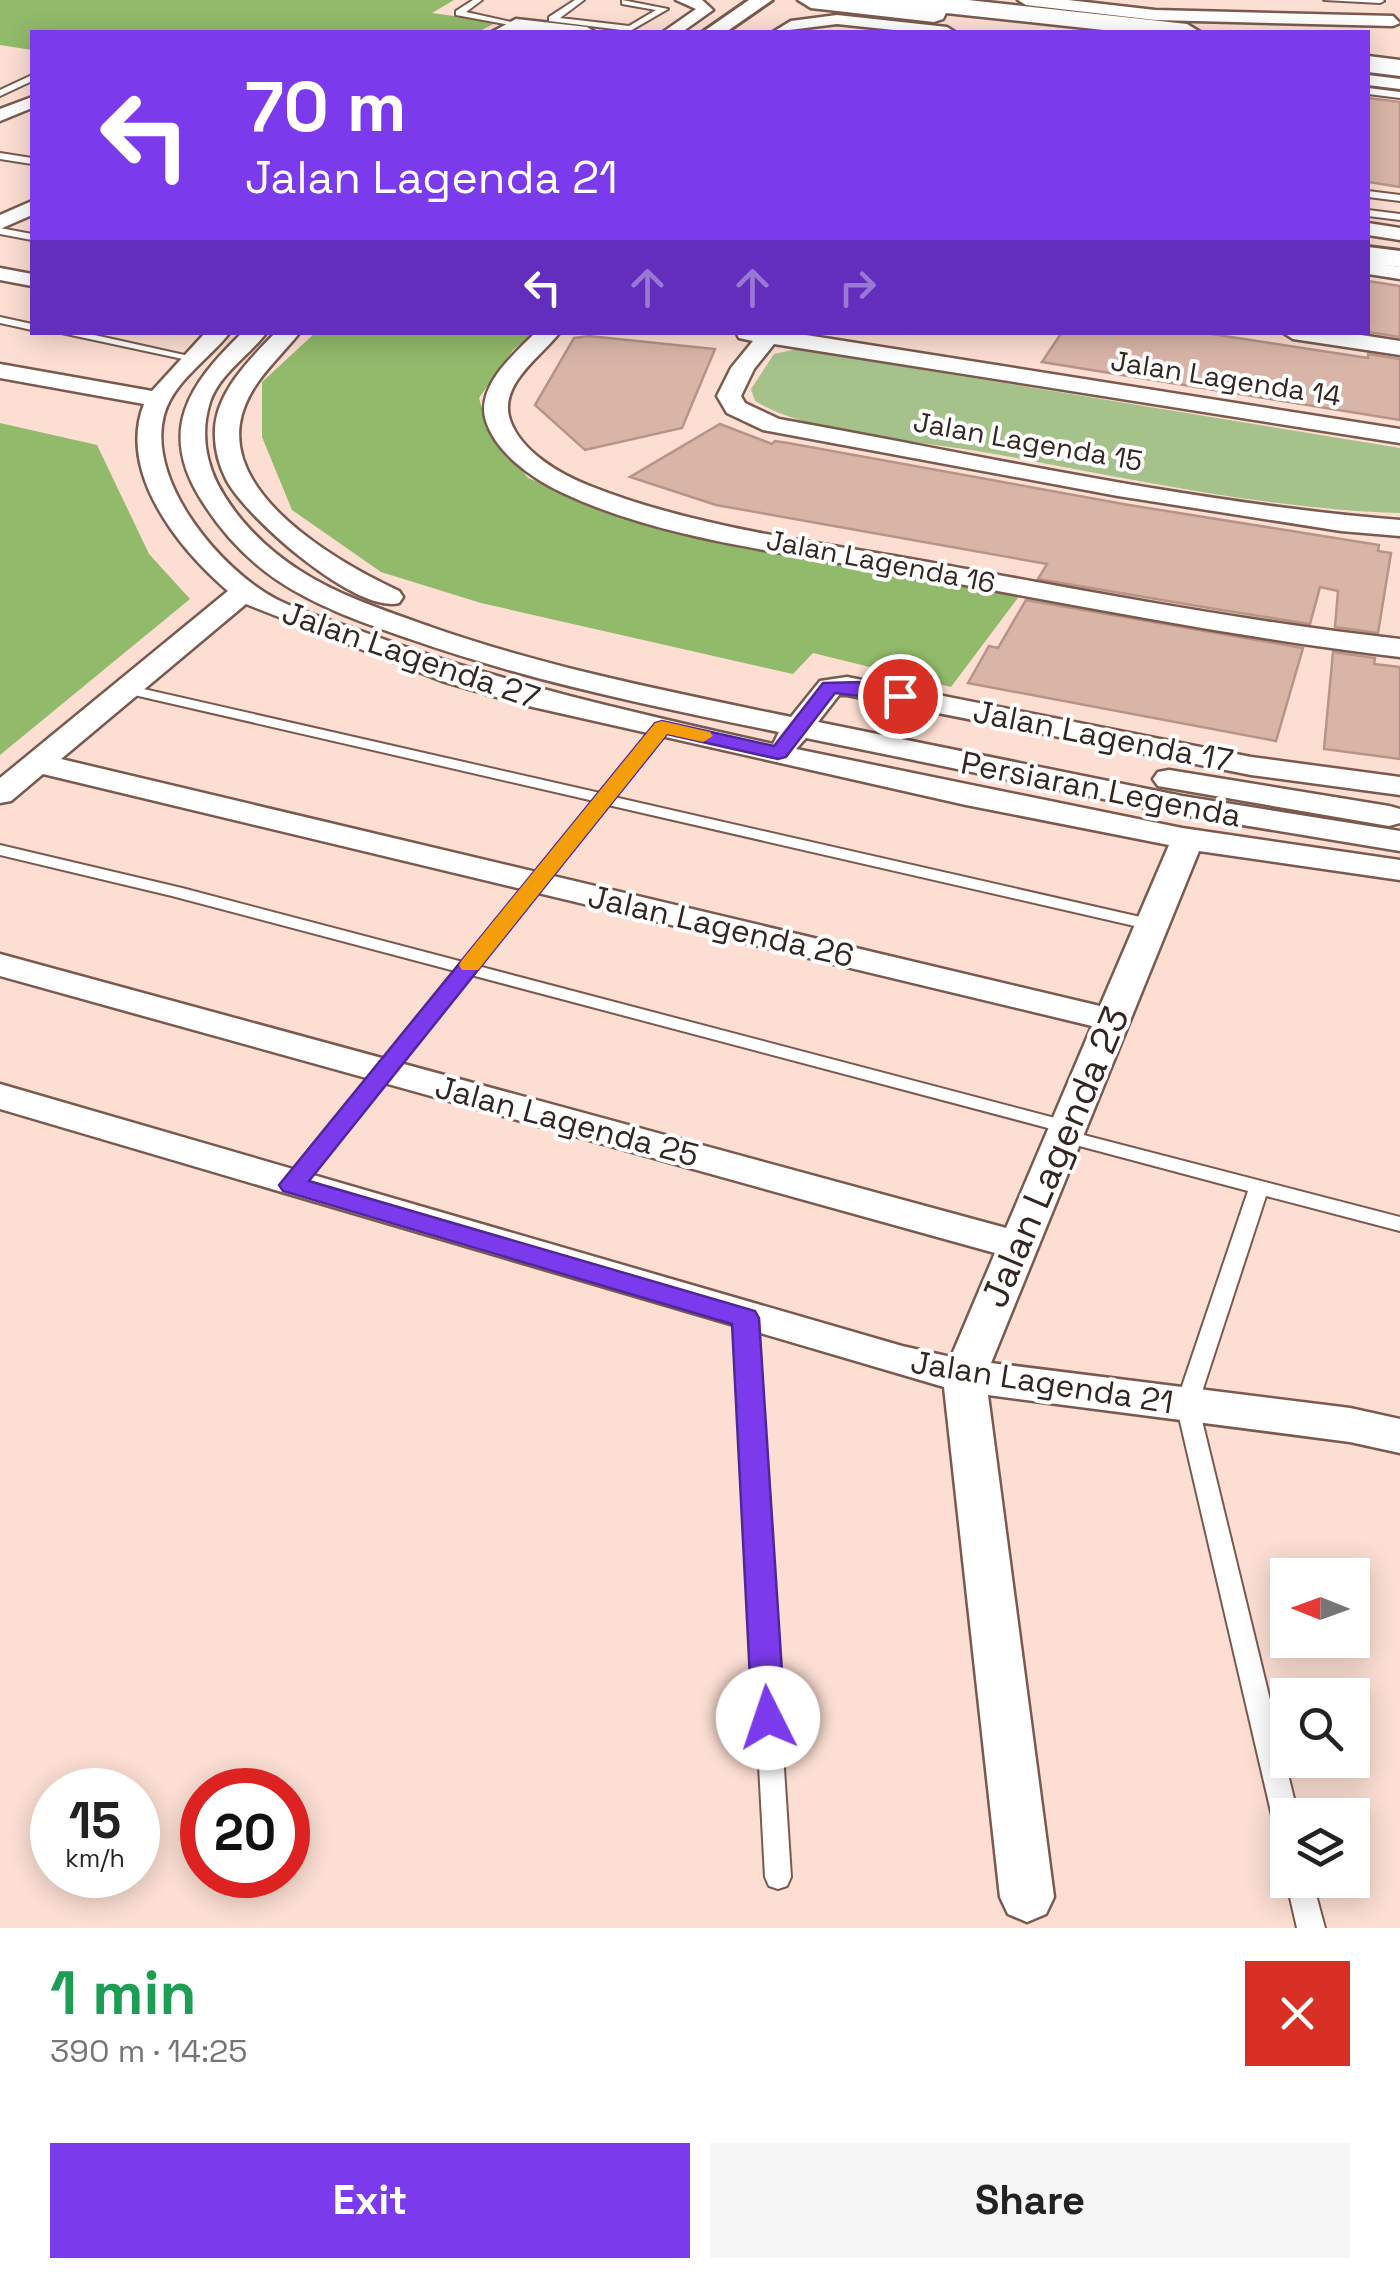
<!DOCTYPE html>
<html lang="en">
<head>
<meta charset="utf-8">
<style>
	:root { --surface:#fff; --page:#f6f6f6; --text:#222; --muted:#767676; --accent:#7c3aed }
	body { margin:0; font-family:"Space Grotesk",sans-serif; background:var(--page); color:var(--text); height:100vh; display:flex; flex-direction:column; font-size:38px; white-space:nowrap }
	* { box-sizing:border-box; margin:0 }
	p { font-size:32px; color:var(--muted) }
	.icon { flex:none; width:55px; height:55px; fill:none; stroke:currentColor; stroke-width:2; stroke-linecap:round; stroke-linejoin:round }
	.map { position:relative; height:1928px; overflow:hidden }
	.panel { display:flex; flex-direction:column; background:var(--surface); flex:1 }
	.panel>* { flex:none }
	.hud { position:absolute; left:30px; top:30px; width:1340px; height:305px; border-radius:0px; box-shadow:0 5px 25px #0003; background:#7c3aed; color:#fff; overflow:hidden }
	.needle { width:65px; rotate:271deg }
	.buttons { position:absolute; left:1270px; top:1558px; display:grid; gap:20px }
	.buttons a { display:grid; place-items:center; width:100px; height:100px; border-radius:0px; background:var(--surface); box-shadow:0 5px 25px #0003; font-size:50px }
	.speed { position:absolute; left:30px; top:1768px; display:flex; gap:20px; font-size:50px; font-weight:700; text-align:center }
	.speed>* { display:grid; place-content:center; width:130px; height:130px; border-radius:50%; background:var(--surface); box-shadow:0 5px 25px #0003; line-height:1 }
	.speed small { font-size:25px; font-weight:400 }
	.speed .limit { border:15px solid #d22; background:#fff; color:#111 }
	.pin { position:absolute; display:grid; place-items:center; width:85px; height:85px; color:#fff; margin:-42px; border:5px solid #fff; border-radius:50%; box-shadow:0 2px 10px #0007 }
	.me { position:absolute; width:110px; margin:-55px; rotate:356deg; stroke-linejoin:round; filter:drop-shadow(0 0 8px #0008) }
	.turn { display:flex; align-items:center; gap:35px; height:210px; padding:0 50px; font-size:45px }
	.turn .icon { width:130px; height:130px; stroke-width:2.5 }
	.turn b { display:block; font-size:70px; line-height:85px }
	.lanes { display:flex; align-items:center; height:95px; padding:0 50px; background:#0003; justify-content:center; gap:50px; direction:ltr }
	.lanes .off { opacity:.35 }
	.round { display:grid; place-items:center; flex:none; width:105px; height:105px; border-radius:0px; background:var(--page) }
	.headline { display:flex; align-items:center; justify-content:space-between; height:170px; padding:0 50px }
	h1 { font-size:60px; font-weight:800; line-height:75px; color:#1e9e55 }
	.button { display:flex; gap:20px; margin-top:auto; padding:20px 50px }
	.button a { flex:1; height:115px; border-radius:0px; background:var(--accent); color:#fff; font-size:40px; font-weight:800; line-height:115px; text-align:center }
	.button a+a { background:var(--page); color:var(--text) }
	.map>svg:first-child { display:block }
	.green { fill:#a5c28b }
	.forest { fill:#92ba6b }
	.building { fill:#d9b5a8; stroke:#b79487; stroke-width:2.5 }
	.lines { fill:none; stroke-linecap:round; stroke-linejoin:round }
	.service-casing { stroke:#7a5a4e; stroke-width:4 }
	.minor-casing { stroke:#7a5a4e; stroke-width:5 }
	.tertiary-casing { stroke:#7a5a4e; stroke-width:6 }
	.primary-casing { stroke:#7a5a4e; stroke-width:5 }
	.service { fill:#fff; fill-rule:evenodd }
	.minor { fill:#fff; fill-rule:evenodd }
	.tertiary { fill:#fff; fill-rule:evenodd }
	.primary { fill:#fff; fill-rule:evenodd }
	.route { fill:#7c3aed; stroke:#51269a; stroke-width:2.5 }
	.slow { fill:#f59e0b }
	.labels { text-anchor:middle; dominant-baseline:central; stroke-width:8; stroke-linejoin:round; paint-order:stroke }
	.far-street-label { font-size:28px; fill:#342621; stroke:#fff }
	.street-label { font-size:32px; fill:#342621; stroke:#fff }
	.near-street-label { font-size:38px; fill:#342621; stroke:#fff }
</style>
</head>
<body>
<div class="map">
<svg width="1400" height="1928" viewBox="0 0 1400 1928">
	<rect width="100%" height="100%" fill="#fcded3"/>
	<path class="green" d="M797,349L1400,448V513C1258,509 1116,475 977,451C915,441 806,433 755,401L751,389L774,354Z"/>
	<g class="forest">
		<path d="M0,0H454L432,13L497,22L478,32H32V50L0,45Z"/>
		<path d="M315,333H534L513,350L479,398L488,429L528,478L605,509L1023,591L951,687L813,653L793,674L481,603L381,572L292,510L262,437V382Z"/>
		<path d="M0,423L97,445L149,554L190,599L0,755Z"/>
	</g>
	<g class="building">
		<path d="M1368,98L1400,102V187L1368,182Z"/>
		<path d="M1368,281L1400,286V337L1368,332Z"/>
		<path d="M1062,332H1198L1368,358V354L1400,359V420L1042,362Z"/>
		<path d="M589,336L715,349L682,428L585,450L535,405L574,338Z"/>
		<path d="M720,424L772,444L775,441L788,443L1129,505L1379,545L1378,551L1391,553L1378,633L1335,627L1338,591L1320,587L1310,624L1221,610L1038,579L1047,564L716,505L630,477Z"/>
		<path d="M1026,600L1303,648L1276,741L968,683L989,646L998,648Z"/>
		<path d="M1333,652L1375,658L1374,664L1400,667V759L1324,749Z"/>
	</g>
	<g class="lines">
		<g class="service-casing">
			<g id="service">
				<path d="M473,0H482L466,12L520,24L516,26L456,15V11Z"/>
				<path d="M575,0H584L560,18L629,26L656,10L622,4V0L668,9L630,31L549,21V17Z"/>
				<path d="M1324,0H1383L1384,1L1380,3Z"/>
				<path d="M32,75V81L0,96V90Z"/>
				<path d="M1368,88L1400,92V98L1368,94Z"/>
				<path d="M0,153L32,158V164L0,159Z"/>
				<path d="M1368,191L1400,195V201L1368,197Z"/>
				<path d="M1368,210L1400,214V220L1368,216Z"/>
				<path d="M0,228L32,234V240L0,234Z"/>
				<path d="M0,317L32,324V330L0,323Z"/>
				<path d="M57,332H81L198,358L192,361Z"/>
				<path d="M126,685L600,793L657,724L662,722L670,727L614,797L1158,921L1161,925L1158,929L1152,930L608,805L478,966L1074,1123L1077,1127L1072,1132L1400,1217V1231L1266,1196L1198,1404L1298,1815H1288V1840L1279,1837L1275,1829L1176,1404L1248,1191L1057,1140L1054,1136L1059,1131L471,975L299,1190H285L282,1185L285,1180L455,971L172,896L0,855V845L182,888L463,962L594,801L121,692V686Z"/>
				<path d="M745,1310L752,1313L755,1318L791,1877L787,1886L778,1889L769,1886L765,1877L735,1318L738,1313Z"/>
				<path d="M1288,1876V1880H1312L1325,1928H1297L1286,1880Z"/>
			</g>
		</g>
		<g class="minor-casing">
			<g id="minor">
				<path d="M676,0H702L713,10L682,32H663L696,9Z"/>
				<path d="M1018,0H1068L1155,10L1393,16L1400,23L1393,26L1155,20L1026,5Z"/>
				<path d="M837,15L947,27L955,32H913L837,24L773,32L791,21Z"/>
				<path d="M516,19L587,27L595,32H492Z"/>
				<path d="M1368,75L1400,79V89L1368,85Z"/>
				<path d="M32,97V108L0,121V109Z"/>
				<path d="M32,201V215L0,229V215Z"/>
				<path d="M1368,223L1400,228V240L1368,235Z"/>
				<path d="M1368,262L1400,267V279L1368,274Z"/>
				<path d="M0,268L32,274V286L0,280Z"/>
				<path d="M206,332H230C209,360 174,380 164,415C146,482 221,570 276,599C305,614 339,623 369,634C501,683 636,713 773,744L779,732C654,707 530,681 410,639C364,623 317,607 277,580C248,560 223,534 204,504C156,432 188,385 243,332H267C249,356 220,373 210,402C201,430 205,458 217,483C235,518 266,549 299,570C339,596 386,611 431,627C548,668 670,692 791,717L820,681L847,677L1251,757L1400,777V795L1251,775L847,695H839L818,722L1182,796L1400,831V851L1182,815L806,738L796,749L1182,828L1400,860V880L1199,851L991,1363L1350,1408L1400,1419V1453L1350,1442L988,1395L1054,1897L1046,1914L1027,1922L1008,1914L1000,1897L944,1387L0,1109V1084L902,1346L951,1357L995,1253L0,976V954L1006,1228L1092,1026L43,774L11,801L0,803V778L228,591C179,549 117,473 144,404L0,378V364L152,391ZM246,604L442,681L524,705L966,805L1169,845L1100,1006L61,759Z"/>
				<path d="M276,332H300C279,359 252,380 242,414C219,495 339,563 399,591L403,597L399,603C356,614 248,519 227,481C219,466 214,447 215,429C217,391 251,358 276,332Z"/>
				<path d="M536,332H560C541,357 498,384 510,420C521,452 561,475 590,486C696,528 811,541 922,561C1081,590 1239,621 1400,639V657C1232,637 1066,603 899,573C791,553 661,540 561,492C532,478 496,453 486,421C475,387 514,354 536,332Z"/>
				<path d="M736,332H787L1400,429V443L774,344L754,369L741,396L745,403L779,419C984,456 1191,503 1400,520V536L1341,531L1118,496L763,430L727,413L717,396L731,368L753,341L739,338Z"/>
				<path d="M1282,332H1342L1400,341V355L1293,339Z"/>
				<path d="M1169,770L1389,806L1400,809V823L1389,826L1158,786L1153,779L1158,772Z"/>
			</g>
		</g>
		<g class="tertiary-casing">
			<g id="tertiary">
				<path d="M749,0H772L726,32H703Z"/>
				<path d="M1368,247L1400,251V267L1368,263Z"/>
			</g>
		</g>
		<g class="primary-casing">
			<g id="primary">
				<path d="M798,0H968L1187,24L1200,32H1122L946,13L943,19L934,22L811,8Z"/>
				<path d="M1368,56L1400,60V76L1368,72Z"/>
			</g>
		</g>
		<use href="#service" class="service"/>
		<use href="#minor" class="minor"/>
		<use href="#tertiary" class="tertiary"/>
		<use href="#primary" class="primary"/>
	</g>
	<path class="route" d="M863,682L907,691L909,696L900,701L835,693L786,757L778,759L667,734L309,1181L755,1311L759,1318L785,1718L780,1727L768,1731L757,1727L752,1718L732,1324L283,1191L279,1185L655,723L662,721L774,746L823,683Z"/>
	<path class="slow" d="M662,721L710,732L713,736L703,742L667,734L478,970H462L459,965L462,960L655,723Z"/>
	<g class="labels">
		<g class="far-street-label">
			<text transform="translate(1226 378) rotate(9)">Jalan Lagenda 14</text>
			<text transform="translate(1028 441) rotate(10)">Jalan Lagenda 15</text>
			<text transform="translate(881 561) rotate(11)">Jalan Lagenda 16</text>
		</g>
		<g class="street-label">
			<text transform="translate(411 655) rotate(19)">Jalan Lagenda 27</text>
			<text transform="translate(1103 736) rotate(11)">Jalan Lagenda 17</text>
			<text transform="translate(1101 789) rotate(11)">Persiaran Legenda</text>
			<text transform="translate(721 926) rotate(13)">Jalan Lagenda 26</text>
			<text transform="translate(567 1121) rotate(15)">Jalan Lagenda 25</text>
			<text transform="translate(1042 1382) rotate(9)">Jalan Lagenda 21</text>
		</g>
		<g class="near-street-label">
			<text transform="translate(1055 1157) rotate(-67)">Jalan Lagenda 23</text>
		</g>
	</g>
</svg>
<div class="buttons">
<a><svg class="needle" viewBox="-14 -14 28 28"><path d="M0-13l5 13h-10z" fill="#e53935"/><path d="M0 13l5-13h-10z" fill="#767676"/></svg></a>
<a><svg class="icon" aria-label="search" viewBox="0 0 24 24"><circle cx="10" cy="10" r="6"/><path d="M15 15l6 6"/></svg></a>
<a><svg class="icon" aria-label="layers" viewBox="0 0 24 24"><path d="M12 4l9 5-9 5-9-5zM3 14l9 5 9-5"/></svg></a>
</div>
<div class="speed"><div>15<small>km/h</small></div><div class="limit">20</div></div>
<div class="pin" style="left:900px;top:696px;background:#d93025"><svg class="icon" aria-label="arrive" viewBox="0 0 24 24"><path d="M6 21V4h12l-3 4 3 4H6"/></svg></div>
<svg class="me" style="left:768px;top:1718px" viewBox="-20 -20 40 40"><circle r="19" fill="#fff"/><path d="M0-13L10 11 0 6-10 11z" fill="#7c3aed"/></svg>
<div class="hud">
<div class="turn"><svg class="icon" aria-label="left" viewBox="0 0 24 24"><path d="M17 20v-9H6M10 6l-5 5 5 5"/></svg><div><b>70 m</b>Jalan Lagenda 21</div></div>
<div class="lanes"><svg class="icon" aria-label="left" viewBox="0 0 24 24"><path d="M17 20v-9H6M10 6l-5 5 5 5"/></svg><svg class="icon off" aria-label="ahead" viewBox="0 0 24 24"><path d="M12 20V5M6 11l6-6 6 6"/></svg><svg class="icon off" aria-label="ahead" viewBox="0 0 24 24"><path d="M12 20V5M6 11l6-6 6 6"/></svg><svg class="icon off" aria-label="right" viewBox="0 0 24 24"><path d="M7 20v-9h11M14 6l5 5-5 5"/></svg></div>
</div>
</div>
<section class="panel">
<div class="headline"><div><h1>1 min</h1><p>390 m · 14:25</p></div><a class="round" style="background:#d93025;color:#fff"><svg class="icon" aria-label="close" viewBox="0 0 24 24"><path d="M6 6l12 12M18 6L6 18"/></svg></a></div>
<div class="button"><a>Exit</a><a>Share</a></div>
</section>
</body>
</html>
